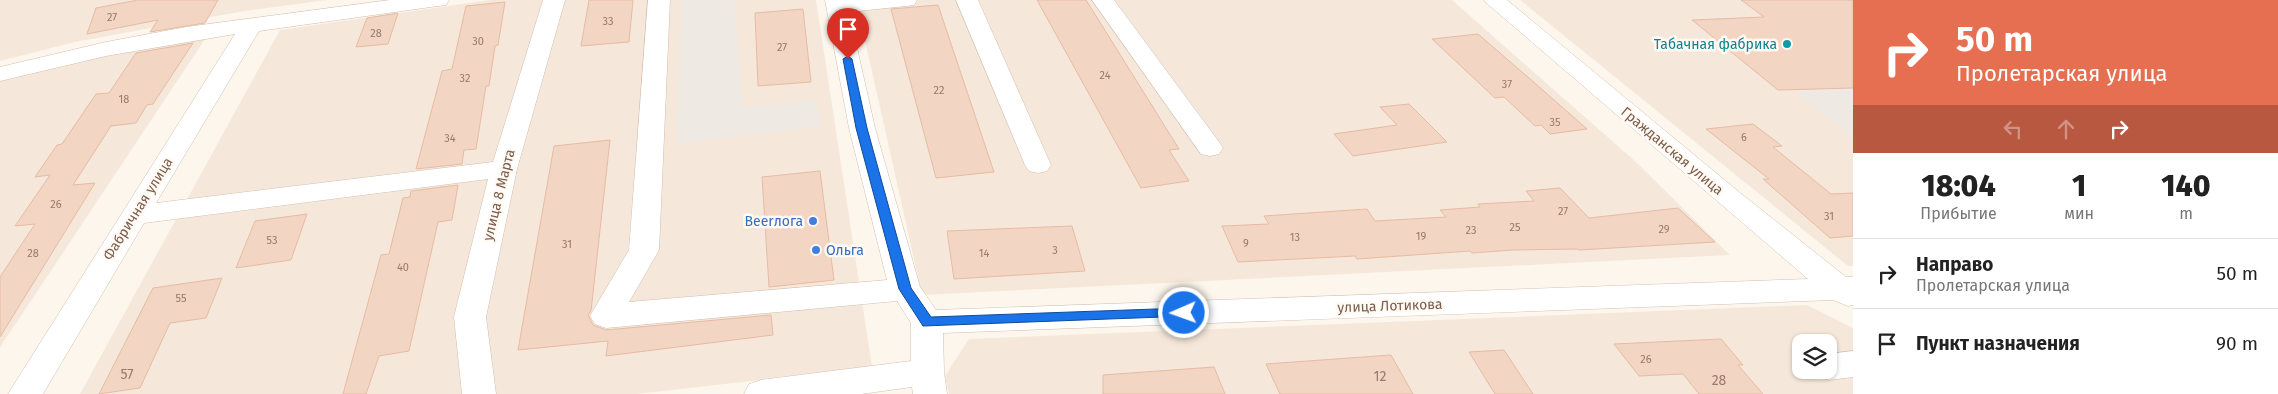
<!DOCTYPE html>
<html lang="ru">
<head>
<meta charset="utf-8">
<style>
	:root { --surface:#fff; --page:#f6f6f6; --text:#222; --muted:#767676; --line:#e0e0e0 }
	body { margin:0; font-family:"Fira Sans",sans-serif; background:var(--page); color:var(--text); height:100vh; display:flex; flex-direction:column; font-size:19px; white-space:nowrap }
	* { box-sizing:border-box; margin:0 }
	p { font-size:16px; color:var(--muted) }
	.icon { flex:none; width:28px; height:28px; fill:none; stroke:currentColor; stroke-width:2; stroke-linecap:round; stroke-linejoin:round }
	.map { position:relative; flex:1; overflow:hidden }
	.details { display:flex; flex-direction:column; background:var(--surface); width:425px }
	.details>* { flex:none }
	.banner { background:#e76f51; color:#fff; overflow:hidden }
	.controls { position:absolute; left:1792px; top:334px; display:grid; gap:10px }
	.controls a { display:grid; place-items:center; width:45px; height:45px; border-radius:10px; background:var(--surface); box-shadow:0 1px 4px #0004; font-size:25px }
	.pin { position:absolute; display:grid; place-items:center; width:42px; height:42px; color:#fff; margin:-51px -21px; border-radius:50% 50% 50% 0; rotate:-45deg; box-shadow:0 0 5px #0007 }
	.pin .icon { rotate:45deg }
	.me { position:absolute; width:55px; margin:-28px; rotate:268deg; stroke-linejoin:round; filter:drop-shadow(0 0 4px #0008) }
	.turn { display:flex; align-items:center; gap:18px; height:105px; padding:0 20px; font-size:22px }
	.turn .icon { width:65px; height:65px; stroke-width:2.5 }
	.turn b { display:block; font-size:35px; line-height:42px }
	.lanes { display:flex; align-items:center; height:48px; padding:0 20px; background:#0003; justify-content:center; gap:25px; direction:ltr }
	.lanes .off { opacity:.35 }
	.eta { display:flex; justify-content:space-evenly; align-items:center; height:85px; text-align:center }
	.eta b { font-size:30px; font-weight:800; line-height:35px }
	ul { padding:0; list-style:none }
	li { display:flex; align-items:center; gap:15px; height:70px; padding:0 20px; border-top:1px solid var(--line) }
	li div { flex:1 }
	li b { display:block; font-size:19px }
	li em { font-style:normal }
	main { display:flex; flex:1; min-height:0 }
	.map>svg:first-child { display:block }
	.residential { fill:#f5e8da; fill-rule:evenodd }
	.industrial { fill:#efe9e4 }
	.building { fill:#f3d5c3; stroke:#e6bba3 }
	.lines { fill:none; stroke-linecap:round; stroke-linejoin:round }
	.minor-casing { stroke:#d1beb0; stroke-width:1 }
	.minor { fill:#fff; fill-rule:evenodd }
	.route { fill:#1a73e8; stroke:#114b97 }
	.culture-dot { fill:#0f9aa8; stroke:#fffaf3; stroke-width:2 }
	.shop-dot { fill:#3f7fe0; stroke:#fffaf3; stroke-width:2 }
	.labels { text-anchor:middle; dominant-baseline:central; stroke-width:5; stroke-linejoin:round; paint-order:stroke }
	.number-label { font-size:11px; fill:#987a6a }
	.culture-label { font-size:14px; fill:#0d838f; stroke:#fffaf3; text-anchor:end }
	.street-label { font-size:14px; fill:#7a5c4d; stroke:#fffaf3 }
	.shop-label { font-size:14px; fill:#366cbe; stroke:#fffaf3; text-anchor:end }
	.near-number-label { font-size:14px; fill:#987a6a }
</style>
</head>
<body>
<main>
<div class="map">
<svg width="1853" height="394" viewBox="0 0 1853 394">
	<rect width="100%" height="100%" fill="#fdf6ec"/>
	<g class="residential">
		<path d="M0,0H327L244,11L75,42L0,61Z"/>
		<path d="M490,0H816L872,367L637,394H80L280,30Z"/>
		<path d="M856,0H1452L1636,162L1730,255L922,295Z"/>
		<path d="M1520,0H1853V266H1848Z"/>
		<path d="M205,39L0,347V81L143,47Z"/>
		<path d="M1807,305L1853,328V394H949L945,376L969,339ZM1801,342H1829V370H1801Z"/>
	</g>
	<g class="industrial">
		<path d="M682,0H734L742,108L816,100L821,126L676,144Z"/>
		<path d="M1853,88V137L1793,90Z"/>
	</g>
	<g class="building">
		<path d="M138,0H218L205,23L150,32L158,20L87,34L96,8Z"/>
		<path d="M589,0H633L629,42L581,46Z"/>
		<path d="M1037,0H1086L1179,149L1169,150L1189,181L1141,188Z"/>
		<path d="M1741,0H1853V88L1778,90L1692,20L1764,17Z"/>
		<path d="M505,2L498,45L495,46L489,86H486L476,149L464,150L462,164L416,169L442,71L452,69L466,6Z"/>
		<path d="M938,5L994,172L936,178L891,9Z"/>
		<path d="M803,9L811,82L758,86L755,13Z"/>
		<path d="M398,13L388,44L356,47L367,18Z"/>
		<path d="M1478,34L1537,85L1587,129L1550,134L1541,125L1535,126L1504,97L1495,98L1432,39Z"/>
		<path d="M193,43L153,104L147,105L136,123L111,126L73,185L95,183L0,337V277L35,224L15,226L50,175L35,177L57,145L62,144L96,94L109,93L136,53Z"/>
		<path d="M1409,104L1447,142L1353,156L1334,134L1397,125L1380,107Z"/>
		<path d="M1753,124L1782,146L1773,147L1831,194L1853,193V236L1830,238L1763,179H1769L1706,129Z"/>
		<path d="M610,140L591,311L588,315L593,325L606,330L771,315L773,335L606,356L608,341L518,350L554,146Z"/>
		<path d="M820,171L834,280L769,287L762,177Z"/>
		<path d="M458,185L452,220L438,222L409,351L379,356L366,394H343L381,255L389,254L403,198L410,197L411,191Z"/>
		<path d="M1560,188L1589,218L1678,208L1715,242L1579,250L1577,249L1513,250L1472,253L1470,251L1357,259L1355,256L1238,262L1222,226L1269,224L1264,216L1367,209L1375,221L1446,217L1440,210L1480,207L1478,204L1534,201L1526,191Z"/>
		<path d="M307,214L291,260L236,268L255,221Z"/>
		<path d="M1072,226L1085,271L954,279L947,231Z"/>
		<path d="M222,278L206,318L170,323L140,388L99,394L153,288Z"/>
		<path d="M1721,339L1743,365H1738L1763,394H1699L1683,374L1639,376L1614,344Z"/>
		<path d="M1504,350L1533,394H1495L1469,352Z"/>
		<path d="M1391,355L1413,394H1280L1266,364Z"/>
		<path d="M1214,367L1225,394H1103V375Z"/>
	</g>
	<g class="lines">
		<g class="minor-casing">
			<g id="minor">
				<path d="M390,0H449L446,5L438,6L259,31L156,203L493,162L543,0H565L517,169L486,317L496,394H462L454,317L488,179L144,223L43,394H8L235,34L106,56L0,81V67L106,42L186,27Z"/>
				<path d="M648,0H670L659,250L629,302L887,280L849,128L825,0H917L914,5L906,6L849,12L875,128L920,287L936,310L1808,279L1483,0H1507L1739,192L1846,277H1853V305L1848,306L1833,300L943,333L944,372L947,394H913L912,387L861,394H744L749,384L761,380L911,361V323L897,301L606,328L595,324L590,316L629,250Z"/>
				<path d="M956,0H978L1051,165L1047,171L1038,173L1029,171L1025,165Z"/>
				<path d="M1092,0H1114L1219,142L1223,148L1219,154L1210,156L1201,154Z"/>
				<path d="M1853,351V377L1829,380L1817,376L1814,370H1829V354Z"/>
			</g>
		</g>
		<use href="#minor" class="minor"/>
	</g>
	<path class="route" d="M848,56L852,59L867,128L911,288L931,317L1184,308L1189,309L1190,313L1189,316L923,326L899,289L856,128L843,59Z"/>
	<circle class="culture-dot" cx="1787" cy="44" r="5"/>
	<g class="shop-dot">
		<circle cx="813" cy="221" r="5"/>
		<circle cx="816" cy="250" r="5"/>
	</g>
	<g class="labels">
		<g class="number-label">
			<text x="112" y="17">27</text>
			<text x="608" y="21">33</text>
			<text x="376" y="33">28</text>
			<text x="478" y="41">30</text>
			<text x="782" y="47">27</text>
			<text x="1105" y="75">24</text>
			<text x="465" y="78">32</text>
			<text x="1507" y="84">37</text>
			<text x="939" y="90">22</text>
			<text x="124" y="99">18</text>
			<text x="1555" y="122">35</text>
			<text x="1744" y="137">6</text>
			<text x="450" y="138">34</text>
			<text x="56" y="204">26</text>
			<text x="1563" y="211">27</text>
			<text x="1829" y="216">31</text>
			<text x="1515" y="227">25</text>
			<text x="1664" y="229">29</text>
			<text x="1471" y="230">23</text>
			<text x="1421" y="236">19</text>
			<text x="1295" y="237">13</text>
			<text x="272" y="240">53</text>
			<text x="1246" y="243">9</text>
			<text x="567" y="244">31</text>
			<text x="1055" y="250">3</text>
			<text x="33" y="253">28</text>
			<text x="984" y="253">14</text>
			<text x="403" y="267">40</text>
			<text x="181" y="298">55</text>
			<text x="1646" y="359">26</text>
		</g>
		<g class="culture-label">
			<text x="1777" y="44">Табачная фабрика</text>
		</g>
		<g class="street-label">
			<text transform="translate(1672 151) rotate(40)">Гражданская улица</text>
			<text transform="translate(499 195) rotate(-76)">улица 8 Марта</text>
			<text transform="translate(138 209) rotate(-58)">Фабричная улица</text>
			<text transform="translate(1390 306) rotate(-2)">улица Лотикова</text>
		</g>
		<g class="shop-label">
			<text x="803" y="221">Beerлога</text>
			<text x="826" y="250" text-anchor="start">Ольга</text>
		</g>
		<g class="near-number-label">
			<text x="127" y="374">57</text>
			<text x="1380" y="376">12</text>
			<text x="1719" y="380">28</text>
		</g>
	</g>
</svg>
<div class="controls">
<a><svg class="icon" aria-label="layers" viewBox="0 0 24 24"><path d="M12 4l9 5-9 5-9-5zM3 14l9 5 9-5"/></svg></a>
</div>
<div class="pin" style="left:848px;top:59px;background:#d93025"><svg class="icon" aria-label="arrive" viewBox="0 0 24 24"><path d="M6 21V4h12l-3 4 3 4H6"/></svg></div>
<svg class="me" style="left:1184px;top:313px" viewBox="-20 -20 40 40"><circle r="17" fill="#1a73e8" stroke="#fff" stroke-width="3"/><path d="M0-11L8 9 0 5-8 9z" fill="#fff"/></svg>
</div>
<section class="details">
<div class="banner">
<div class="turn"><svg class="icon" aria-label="right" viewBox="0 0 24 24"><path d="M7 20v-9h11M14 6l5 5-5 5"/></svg><div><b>50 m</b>Пролетарская улица</div></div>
<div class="lanes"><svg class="icon off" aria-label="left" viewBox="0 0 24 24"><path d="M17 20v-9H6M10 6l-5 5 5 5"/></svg><svg class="icon off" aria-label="ahead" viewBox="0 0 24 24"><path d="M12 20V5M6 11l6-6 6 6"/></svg><svg class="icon" aria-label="right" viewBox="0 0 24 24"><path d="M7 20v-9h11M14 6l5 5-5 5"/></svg></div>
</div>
<div class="eta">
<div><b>18:04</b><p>Прибытие</p></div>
<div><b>1</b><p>мин</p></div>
<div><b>140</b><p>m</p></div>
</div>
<ul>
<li><svg class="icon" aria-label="right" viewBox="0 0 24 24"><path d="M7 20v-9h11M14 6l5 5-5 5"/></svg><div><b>Направо</b><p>Пролетарская улица</p></div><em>50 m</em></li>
<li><svg class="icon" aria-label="arrive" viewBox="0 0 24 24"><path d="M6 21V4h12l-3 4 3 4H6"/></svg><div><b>Пункт назначения</b></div><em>90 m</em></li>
</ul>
</section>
</main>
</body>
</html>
